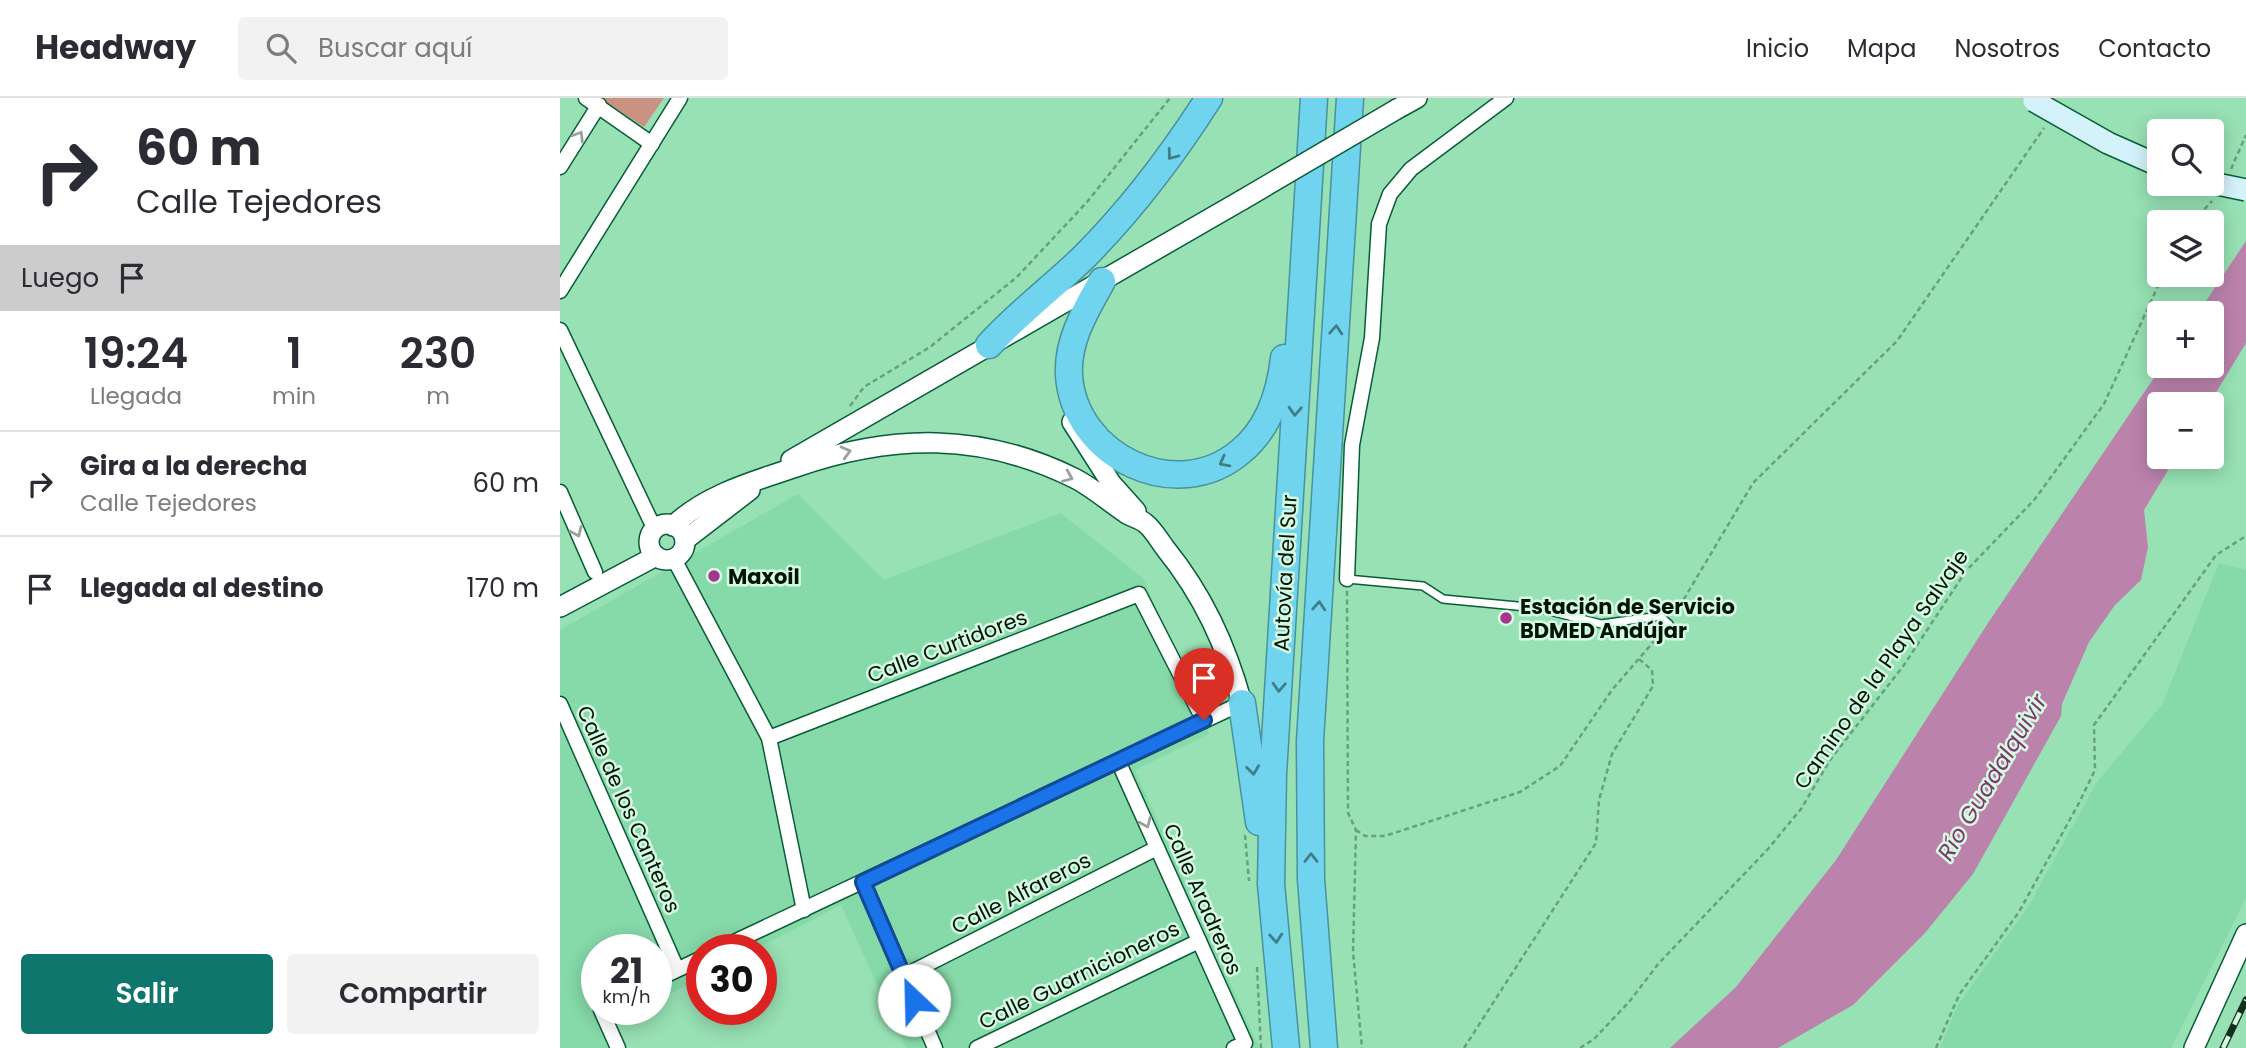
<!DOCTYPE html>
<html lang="es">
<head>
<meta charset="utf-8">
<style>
	:root { --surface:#fff; --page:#f2f2f3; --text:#2b2b33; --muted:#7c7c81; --line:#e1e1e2; --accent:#0f766e }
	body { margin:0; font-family:Poppins,sans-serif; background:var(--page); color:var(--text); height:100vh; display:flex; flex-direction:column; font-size:26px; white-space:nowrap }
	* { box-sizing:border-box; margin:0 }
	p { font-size:23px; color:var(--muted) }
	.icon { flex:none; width:38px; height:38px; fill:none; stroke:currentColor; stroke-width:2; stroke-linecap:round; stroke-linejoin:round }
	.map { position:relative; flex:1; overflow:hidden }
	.details { display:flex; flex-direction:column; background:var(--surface); width:560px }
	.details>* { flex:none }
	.hud { background:#fff; color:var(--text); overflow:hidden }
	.fabs { position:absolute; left:1587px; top:21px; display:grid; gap:14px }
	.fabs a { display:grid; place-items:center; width:77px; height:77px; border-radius:7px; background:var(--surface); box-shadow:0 4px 18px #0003; font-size:35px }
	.speed { position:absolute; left:21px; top:836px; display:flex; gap:14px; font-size:35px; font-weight:700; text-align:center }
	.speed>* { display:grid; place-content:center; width:91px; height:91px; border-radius:50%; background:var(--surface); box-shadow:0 4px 18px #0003; line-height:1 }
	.speed small { font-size:18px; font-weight:400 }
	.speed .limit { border:10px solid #d22; background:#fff; color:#111 }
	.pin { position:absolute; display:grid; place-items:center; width:60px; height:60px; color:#fff; margin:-72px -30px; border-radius:50% 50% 50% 0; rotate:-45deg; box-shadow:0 0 7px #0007 }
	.pin .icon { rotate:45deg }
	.me { position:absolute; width:77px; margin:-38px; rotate:336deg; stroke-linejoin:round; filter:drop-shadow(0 0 5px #0008) }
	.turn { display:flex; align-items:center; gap:24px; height:147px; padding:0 21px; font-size:32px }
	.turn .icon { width:91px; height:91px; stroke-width:2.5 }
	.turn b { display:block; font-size:49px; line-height:60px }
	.then { display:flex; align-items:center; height:66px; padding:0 21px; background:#0003; gap:14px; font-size:26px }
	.eta { display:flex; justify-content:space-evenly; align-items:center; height:119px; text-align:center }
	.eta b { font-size:42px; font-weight:600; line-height:49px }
	.button { display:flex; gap:14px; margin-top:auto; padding:14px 21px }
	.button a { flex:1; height:80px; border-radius:7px; background:var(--accent); color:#fff; font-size:28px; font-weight:600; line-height:80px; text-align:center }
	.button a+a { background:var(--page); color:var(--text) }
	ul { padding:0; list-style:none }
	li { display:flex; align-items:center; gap:21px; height:105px; padding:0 21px; border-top:2px solid var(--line) }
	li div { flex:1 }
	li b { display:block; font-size:26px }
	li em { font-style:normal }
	header { display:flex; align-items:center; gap:42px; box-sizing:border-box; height:98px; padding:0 35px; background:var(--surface); border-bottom:2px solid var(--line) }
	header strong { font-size:33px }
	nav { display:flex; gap:38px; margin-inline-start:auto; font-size:24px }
	.search { width:490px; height:63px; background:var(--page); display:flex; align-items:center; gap:18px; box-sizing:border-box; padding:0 24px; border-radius:7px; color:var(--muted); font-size:26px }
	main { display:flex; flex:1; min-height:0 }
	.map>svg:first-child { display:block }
	.built { fill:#86d9a8 }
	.green { fill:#ca9282 }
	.water { fill:#bb83ac }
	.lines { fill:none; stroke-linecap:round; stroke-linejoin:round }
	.service-casing { stroke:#075d37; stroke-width:10 }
	.minor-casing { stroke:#075d37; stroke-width:17 }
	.tertiary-casing { stroke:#075d37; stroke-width:22 }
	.motorway-casing { stroke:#49919d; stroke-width:29 }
	.path { stroke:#67a07d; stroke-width:2.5; stroke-dasharray:5 3.5; stroke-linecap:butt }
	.service { stroke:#fff; stroke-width:7 }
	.minor { stroke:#fff; stroke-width:14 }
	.tertiary { stroke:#fff; stroke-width:19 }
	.motorway { stroke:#71d4ee; stroke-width:26 }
	.rail-casing { stroke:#142f1d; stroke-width:7 }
	.rail { stroke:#d5f9e1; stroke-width:4.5; stroke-dasharray:13; stroke-linecap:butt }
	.tertiary-bridge-casing { stroke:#075d37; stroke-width:22; stroke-linecap:butt }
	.secondary-bridge-casing { stroke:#075d37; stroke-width:24; stroke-linecap:butt }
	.tertiary-bridge { stroke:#fff; stroke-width:19 }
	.secondary-bridge { stroke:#d4f2fa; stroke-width:21 }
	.oneway { stroke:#99a19b }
	.oneway2 { stroke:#3e7e86 }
	.route-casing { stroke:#114b97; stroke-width:18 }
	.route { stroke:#1a73e8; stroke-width:12 }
	.poi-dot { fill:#a73590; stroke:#d5f9e1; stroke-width:2.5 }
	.labels { text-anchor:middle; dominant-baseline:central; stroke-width:5; stroke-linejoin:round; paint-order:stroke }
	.street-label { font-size:21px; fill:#001506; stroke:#d5f9e1 }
	.poi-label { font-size:21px; font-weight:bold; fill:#001506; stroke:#d5f9e1; text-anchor:start }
	.water-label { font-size:23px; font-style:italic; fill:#7d376d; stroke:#d5f9e1 }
</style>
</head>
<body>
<header>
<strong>Headway</strong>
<div class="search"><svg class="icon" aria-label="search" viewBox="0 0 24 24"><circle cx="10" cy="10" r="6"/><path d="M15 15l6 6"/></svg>Buscar aquí</div>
<nav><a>Inicio</a><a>Mapa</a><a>Nosotros</a><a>Contacto</a></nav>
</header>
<main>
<section class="details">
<div class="hud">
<div class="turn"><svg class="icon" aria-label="right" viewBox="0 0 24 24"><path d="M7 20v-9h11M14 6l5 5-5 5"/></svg><div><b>60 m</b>Calle Tejedores</div></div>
<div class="then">Luego<svg class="icon" aria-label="arrive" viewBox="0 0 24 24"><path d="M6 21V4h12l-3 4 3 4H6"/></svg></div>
</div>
<div class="eta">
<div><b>19:24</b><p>Llegada</p></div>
<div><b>1</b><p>min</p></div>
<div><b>230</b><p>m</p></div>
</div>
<ul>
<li><svg class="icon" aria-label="right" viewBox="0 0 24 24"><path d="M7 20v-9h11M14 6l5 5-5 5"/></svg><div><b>Gira a la derecha</b><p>Calle Tejedores</p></div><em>60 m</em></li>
<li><svg class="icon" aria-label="arrive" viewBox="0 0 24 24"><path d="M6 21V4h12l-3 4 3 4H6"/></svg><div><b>Llegada al destino</b></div><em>170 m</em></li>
</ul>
<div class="button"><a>Salir</a><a>Compartir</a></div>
</section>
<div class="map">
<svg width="1686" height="950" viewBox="0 0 1686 950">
	<rect width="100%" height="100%" fill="#97e1b4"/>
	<g class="built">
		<path d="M238,396L324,482L500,415L583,480L649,636L575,672L699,950H346L281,807L194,852H142V879L96,903V852H37V912H78L45,929L54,950H0V532Z"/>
		<path d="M1659,465L1686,472V800L1611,950H1380L1398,907L1468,809L1537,684L1602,607Z"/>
	</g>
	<path class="green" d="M39,0H104L84,29Z"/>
	<path class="water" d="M1686,143V245L1649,306H1600V359H1616L1584,412L1588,449L1581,482L1555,507L1529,544L1502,606L1501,618L1413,776L1365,835L1293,907L1218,950H1110L1176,889L1276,762L1428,525L1602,268H1652V215H1638Z"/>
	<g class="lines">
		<g class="service-casing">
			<path id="service" d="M787,481L863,488L883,501L978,510L1041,526L1100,518L1109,526"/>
		</g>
		<g class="minor-casing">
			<g id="minor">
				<path d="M26,0L92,46"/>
				<path d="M0,69L39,7"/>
				<path d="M0,193L120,0"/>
				<path d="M0,232L95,432"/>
				<path d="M0,394L35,474"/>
				<path d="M114,461L209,640L244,812"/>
				<path d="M787,481L792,347L812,240L819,126L830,96L851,71L946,0"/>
				<path d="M0,606L117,871"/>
				<path d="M209,640L579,496L644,623"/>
				<path d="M558,663L685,945L674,950"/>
				<path d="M303,784L375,950"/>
				<path d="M157,852L682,605"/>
				<path d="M344,878L597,750"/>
				<path d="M96,882L142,860"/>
				<path d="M41,912L58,950"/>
				<path d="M417,950L639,843"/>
			</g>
		</g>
		<g class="tertiary-casing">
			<g id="tertiary">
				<path d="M837,11L857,0"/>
				<path d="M512,324L551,385L576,413"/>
				<path d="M231,362L682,102"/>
				<circle cx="107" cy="444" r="18"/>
				<path d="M113,428C146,396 195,383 236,369C332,336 421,334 514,380C532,389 549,404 567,416C572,419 580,421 585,425C593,431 599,442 605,450C643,497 666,547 682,605"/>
				<path d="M125,442L190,392"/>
				<path d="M0,509L96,458"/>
				<path d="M1634,950L1686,836"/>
			</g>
		</g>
		<g class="motorway-casing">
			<g id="motorway">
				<path d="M542,183C526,212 507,242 509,277C514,358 616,408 680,354C709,331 720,295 724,260"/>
				<path d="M429,247C458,215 492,190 523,160C572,111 612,58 649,0"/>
				<path d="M682,605L699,724"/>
				<path d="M726,950L711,786L713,676L754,0"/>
				<path d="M764,950L751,781L750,643L790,0"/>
			</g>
		</g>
		<g class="path">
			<path d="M1671,71L1686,37"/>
			<path d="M1633,124L1652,103"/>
			<path d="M290,308L304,289L370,249L457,179L527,104L610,0"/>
			<path d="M787,493L788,715L796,732L793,854L802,950"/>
			<path d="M1115,516L1193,385L1337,243L1484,30"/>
			<path d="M796,732L805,738H825L960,694L1000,668L1052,592L1101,535"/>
			<path d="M685,737L689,783"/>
			<path d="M697,869L701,950"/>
			<path d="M904,950L1036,745L1039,702L1052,656L1093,588L1092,572L1079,561"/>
			<path d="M1020,950L1034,941L1069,904L1099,865L1208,751L1241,711L1270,662L1344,567L1406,473L1475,401L1544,306L1603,177"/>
			<path d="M1376,950L1399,897L1459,814L1519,705L1535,672L1534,627L1656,457L1686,438"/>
		</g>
		<use href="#service" class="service"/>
		<use href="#minor" class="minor"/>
		<use href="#tertiary" class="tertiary"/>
		<use href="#motorway" class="motorway"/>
		<g class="rail-casing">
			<path id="rail" d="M1663,950L1686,902"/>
		</g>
		<use href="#rail" class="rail"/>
		<g class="tertiary-bridge-casing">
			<path id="tertiary-bridge" d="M682,102L837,11"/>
		</g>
		<g class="secondary-bridge-casing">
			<g id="secondary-bridge">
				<path d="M1474,3L1548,45L1600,68"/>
				<path d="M1652,85L1686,92"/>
			</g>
		</g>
		<use href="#tertiary-bridge" class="tertiary-bridge"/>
		<use href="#secondary-bridge" class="secondary-bridge"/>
	</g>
	<defs><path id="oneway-chevron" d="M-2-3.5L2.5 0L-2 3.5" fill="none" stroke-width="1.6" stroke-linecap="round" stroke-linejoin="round" transform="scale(1.75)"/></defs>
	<g class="oneway">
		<use href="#oneway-chevron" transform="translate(19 38) rotate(-58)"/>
		<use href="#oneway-chevron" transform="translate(286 354) rotate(-15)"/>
		<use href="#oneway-chevron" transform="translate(508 379) rotate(23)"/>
		<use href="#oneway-chevron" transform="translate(17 434) rotate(66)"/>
		<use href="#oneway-chevron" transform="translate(586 725) rotate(66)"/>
	</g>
	<g class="oneway2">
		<use href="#oneway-chevron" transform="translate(612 57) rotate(127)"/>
		<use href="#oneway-chevron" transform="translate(776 232) rotate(-86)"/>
		<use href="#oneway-chevron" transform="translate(735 313) rotate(93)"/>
		<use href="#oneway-chevron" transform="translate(664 364) rotate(152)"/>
		<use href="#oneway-chevron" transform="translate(759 508) rotate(-86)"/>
		<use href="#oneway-chevron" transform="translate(719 589) rotate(93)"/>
		<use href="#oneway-chevron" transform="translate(693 672) rotate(83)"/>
		<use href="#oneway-chevron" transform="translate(751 760) rotate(-90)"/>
		<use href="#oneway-chevron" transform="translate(716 840) rotate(86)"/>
	</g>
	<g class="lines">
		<g class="route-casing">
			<path id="route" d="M354,902L303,784L644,622"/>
		</g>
		<use href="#route" class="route"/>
	</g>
	<g class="poi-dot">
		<circle cx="154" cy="478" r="7"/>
		<circle cx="946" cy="520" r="7"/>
	</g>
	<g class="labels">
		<g class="street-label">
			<text transform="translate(725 475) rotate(-87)">Autovía del Sur</text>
			<text transform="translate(387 548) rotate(-21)">Calle Curtidores</text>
			<text transform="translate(1321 571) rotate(-55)">Camino de la Playa Salvaje</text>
			<text transform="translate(69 711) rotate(66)">Calle de los Canteros</text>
			<text transform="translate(461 795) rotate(-27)">Calle Alfareros</text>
			<text transform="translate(643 801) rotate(66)">Calle Aradreros</text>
			<text transform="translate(519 877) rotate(-26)">Calle Guarnicioneros</text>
		</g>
		<g class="poi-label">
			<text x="168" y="478">Maxoil</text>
			<text x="960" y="508">Estación de Servicio<tspan x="960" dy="24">BDMED Andújar</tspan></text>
		</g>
		<g class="water-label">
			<text transform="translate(1432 679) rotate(-59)">Río Guadalquivir</text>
		</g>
	</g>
</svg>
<div class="fabs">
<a><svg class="icon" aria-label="search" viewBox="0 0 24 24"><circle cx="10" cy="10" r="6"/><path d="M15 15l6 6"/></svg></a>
<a><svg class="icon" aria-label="layers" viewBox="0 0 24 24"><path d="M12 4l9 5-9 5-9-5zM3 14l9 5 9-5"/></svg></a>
<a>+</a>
<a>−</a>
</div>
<div class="speed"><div>21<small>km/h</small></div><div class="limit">30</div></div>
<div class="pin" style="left:644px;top:622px;background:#d93025"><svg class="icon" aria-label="arrive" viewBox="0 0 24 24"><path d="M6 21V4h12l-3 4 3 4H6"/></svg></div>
<svg class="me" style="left:354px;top:902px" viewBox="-20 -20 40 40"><circle r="19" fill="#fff"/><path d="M0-13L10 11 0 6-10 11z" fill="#1a73e8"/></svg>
</div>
</main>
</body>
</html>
